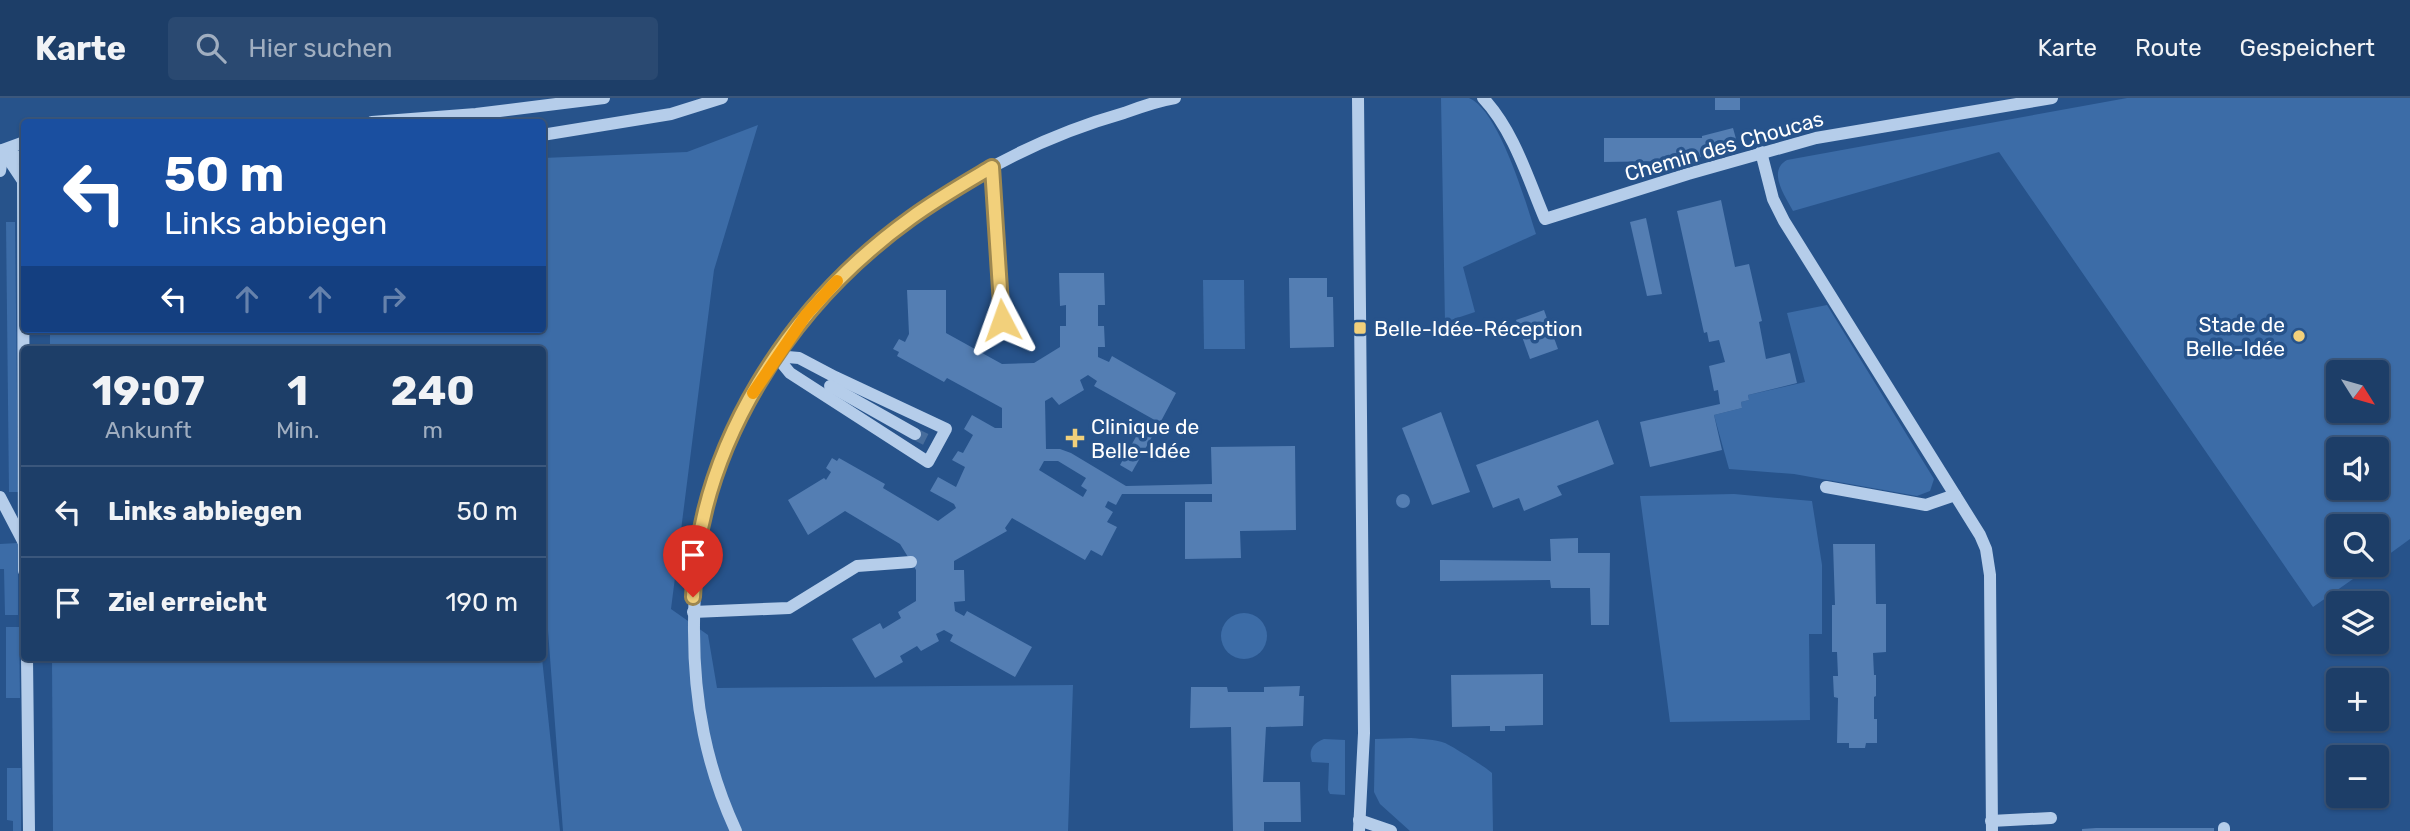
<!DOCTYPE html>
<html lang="de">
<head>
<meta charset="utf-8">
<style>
	:root { --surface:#1d3e68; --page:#2a4971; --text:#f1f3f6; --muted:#a0aec0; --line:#3b577c }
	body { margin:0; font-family:Rubik,sans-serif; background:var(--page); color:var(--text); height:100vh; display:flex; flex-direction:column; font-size:26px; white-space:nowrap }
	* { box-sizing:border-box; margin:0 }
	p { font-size:23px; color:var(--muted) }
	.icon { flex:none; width:38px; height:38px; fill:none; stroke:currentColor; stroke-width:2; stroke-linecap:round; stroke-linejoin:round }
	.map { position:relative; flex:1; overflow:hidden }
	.sheet { position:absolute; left:21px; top:248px; width:525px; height:315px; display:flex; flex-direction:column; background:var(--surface); border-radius:7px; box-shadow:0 2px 5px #0004,0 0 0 2px var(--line) }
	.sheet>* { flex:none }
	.top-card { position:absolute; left:21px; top:21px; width:525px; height:214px; border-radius:7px; box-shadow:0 2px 5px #0004,0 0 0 2px var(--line); background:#1a4fa0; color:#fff; overflow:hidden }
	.needle { width:46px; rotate:127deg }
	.tools { position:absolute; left:2326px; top:262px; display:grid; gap:14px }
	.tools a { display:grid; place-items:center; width:63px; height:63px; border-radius:7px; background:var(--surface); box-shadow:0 2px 5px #0004,0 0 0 2px var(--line); font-size:35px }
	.pin { position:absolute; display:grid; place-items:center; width:60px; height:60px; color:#fff; margin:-72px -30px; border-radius:50% 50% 50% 0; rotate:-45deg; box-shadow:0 0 7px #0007 }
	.pin .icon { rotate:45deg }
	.me { position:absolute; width:77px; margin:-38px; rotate:356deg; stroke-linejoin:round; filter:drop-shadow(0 0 5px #0008) }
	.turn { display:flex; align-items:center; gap:24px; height:147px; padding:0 28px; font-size:32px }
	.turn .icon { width:91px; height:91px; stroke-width:2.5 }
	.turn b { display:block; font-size:49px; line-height:60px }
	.lanes { display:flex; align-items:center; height:66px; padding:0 28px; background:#0003; justify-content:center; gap:35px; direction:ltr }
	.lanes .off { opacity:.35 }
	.eta { display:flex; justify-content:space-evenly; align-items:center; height:119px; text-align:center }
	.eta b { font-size:42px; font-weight:700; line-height:49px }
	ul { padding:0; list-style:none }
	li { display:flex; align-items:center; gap:21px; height:91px; padding:0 28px; border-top:2px solid var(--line) }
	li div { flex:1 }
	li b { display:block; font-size:26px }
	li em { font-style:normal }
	header { display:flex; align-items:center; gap:42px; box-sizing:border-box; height:98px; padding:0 35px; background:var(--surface); border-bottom:2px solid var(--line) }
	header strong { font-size:33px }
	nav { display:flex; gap:38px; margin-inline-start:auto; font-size:24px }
	.search { width:490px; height:63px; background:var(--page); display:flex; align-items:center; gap:18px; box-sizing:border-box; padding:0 24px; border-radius:7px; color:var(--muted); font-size:26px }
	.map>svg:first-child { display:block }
	.green { fill:#3c6ca7; fill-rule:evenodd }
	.building { fill:#547eb3; fill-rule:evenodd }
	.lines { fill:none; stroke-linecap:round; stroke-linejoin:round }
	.minor-tunnel { stroke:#476d9c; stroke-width:12; stroke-dasharray:12 6; stroke-linecap:butt }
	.minor { stroke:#b5cdea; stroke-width:12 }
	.route-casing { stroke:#9d8750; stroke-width:18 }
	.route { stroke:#f2d07b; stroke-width:12 }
	.slow { stroke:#f59e0b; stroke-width:12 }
	.poi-dot { fill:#f2d07b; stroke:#27538b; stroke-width:2.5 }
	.labels { text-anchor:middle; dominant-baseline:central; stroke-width:7; stroke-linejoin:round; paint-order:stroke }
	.street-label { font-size:21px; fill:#fff; stroke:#27538b }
	.poi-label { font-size:21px; fill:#fff; stroke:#27538b; text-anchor:start }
</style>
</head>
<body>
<header>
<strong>Karte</strong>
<div class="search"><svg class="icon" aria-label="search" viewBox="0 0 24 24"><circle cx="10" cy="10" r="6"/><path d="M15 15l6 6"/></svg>Hier suchen</div>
<nav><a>Karte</a><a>Route</a><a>Gespeichert</a></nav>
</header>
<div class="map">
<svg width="2410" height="733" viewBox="0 0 2410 733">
	<rect width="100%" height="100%" fill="#27538b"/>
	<g class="green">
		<path d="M1441,0C1449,0 1461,0 1469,0C1499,12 1526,105 1536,136L1463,169L1475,214L1445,224Z"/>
		<path d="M2127,0H2410V441L2377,465L2376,429H2338V467H2373L2313,509L1999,54L1793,113C1785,98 1767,73 1787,62ZM2338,275H2376V313H2338ZM2338,352H2376V390H2338Z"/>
		<path d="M758,27L714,172L671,511L708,537L717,590L1073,587L1068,733H563L547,519H542V252H50V231H542L543,60L687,54Z"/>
		<path d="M6,124H15L18,394H9Z"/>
		<path d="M1203,182H1244L1245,251H1204Z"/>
		<path d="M1827,207L1934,381L1930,393L1917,398L1794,376L1729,371L1714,317L1742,310L1741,304L1749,302L1748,297L1805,284L1787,215Z"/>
		<path d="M1734,396L1812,403L1822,467V536H1809L1810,622L1670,624L1640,398Z"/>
		<path d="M18,445V517H5L4,471H0V446Z"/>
		<circle cx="1244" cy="538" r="23"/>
		<path d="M6,529H19L20,600H6Z"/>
		<path d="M52,560H542L560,733H53Z"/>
		<path d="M1411,640C1421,641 1435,641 1445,645C1452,648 1487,670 1492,675L1493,733H1410L1380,706L1374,694L1375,641Z"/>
		<path d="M1324,641L1345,642V697L1330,696L1328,692L1329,665L1312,664C1308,652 1313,645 1324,641Z"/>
		<path d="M7,670H21V733H13V723L7,722Z"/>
	</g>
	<g class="building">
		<rect x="1715" y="0" width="25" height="12"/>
		<path d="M1733,30L1738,48L1706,58L1671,63L1604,64V40H1702V38Z"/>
		<path d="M1721,102L1735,169L1749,166L1762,223L1759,224L1766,261L1790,255L1797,285L1748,297L1749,302L1741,304L1742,310L1714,317L1722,352L1650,369L1640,324L1720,306L1718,292L1714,293L1709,268L1725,264L1719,242L1709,244L1707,234L1704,235L1677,113Z"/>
		<path d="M1646,120L1662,196L1647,198L1630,124Z"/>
		<path d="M1059,175H1104L1105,207H1098V228H1104L1105,249H1098V259L1109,264L1112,258L1176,295L1160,325L1094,288L1097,283L1088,277L1080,282L1084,292L1059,307L1052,299L1045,303L1046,351H1060L1071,355L1126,388L1212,386L1211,349L1295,348L1296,432L1240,433L1241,460L1185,461V404H1212V396H1122L1116,407L1108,403L1105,409L1113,414L1107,424L1117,429L1102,458L1091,452L1085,462L1012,420L1005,430L1007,433L954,463V472H964L965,503L954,504L955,513L964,518L967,513L1032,549L1015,579L950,543L953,537L944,532L936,536L939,543L921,553L917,548L900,558L903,564L875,580L852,541L880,525L883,531L901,520L898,514L916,503V472L900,446L845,413L808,437L788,402L824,380L826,382L831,374L826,370L832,360L837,363L839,360L885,386L883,390L938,423L956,410L954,406L930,393L938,379L956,389L965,369L952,362L958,353L963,355L973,337L964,331L972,317L995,330H1002V310L947,280L944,284L897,258L899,254L893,251L899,241L905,244L909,236L907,192H946V235L1002,266L1034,265L1060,249V228H1066V207L1060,208ZM1044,363H1058L1086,380L1081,388L1087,392L1083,399L1039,372Z"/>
		<path d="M1289,180H1327V199H1333L1334,249L1290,250Z"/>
		<path d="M1544,212L1558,251L1530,261L1516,222Z"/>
		<path d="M1441,314L1470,394L1432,407L1402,330Z"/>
		<path d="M1598,322L1614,366L1557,388L1562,397L1524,413L1519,400L1493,410L1476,367Z"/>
		<path d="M1141,330L1153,337L1132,374L1120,367Z"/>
		<circle cx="1403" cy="403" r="7"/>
		<path d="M1578,440V455H1610L1609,527H1591L1590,490H1551L1550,482L1440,483V462L1551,463L1550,441Z"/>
		<path d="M1833,446H1875L1876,506H1886V554L1873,555L1874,577H1876V598L1874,599V621H1877V645H1866L1865,650H1849V645H1837L1838,600L1834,599L1833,578H1838L1837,554H1832V507H1835Z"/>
		<path d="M1543,576V627L1505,628V633H1490V628L1452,629L1451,577Z"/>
		<path d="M1300,588L1299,598H1304L1303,628L1266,629L1263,684H1300L1301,724H1264V733H1233L1231,629L1190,630L1191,589H1227L1228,594H1264V589Z"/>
		<path d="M2214,730V733H2082V731L2096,730Z"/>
	</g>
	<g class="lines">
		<path class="minor-tunnel" d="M915,336L929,343"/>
		<g class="minor">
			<path d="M1358,0L1364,635L1359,733"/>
			<path d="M1483,0C1514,33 1528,81 1545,121L1688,76L1816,40L2052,0"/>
			<path d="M372,24L476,16L604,0"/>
			<path d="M542,37L671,16L722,0"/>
			<path d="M3,52L24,62"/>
			<path d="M0,53L24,44"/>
			<path d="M3,53L23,83L24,473"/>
			<path d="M1761,54L1773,101L1784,123L1980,437L1986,451L1990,477L1992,733"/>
			<path d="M992,69L1001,221"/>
			<path d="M0,73L3,53"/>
			<path d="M776,258L799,260L835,279L946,331L928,364L790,275Z"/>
			<path d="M830,288L915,336"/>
			<path d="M1826,389L1926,407L1955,397"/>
			<path d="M0,399L24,445"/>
			<path d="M693,514L789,510L857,468L911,464"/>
			<path d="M27,560L29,733"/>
			<path d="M1359,722L1391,733"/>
			<path d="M1991,723L2051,720"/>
			<path d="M2224,730V733"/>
			<path d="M736,733C706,668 694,604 694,533C692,327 806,178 978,77C1026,49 1071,30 1124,15C1140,9 1157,3 1175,0"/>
		</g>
	</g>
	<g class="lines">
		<g class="route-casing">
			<path id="route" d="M693,499C698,347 790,207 911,120C937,101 965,85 992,69L1002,222"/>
		</g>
		<use href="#route" class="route"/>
		<path class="slow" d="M753,295L806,217L837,183"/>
	</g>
	<g class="poi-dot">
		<rect x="1353" y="223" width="14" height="14" rx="3.5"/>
		<circle cx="2299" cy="238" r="7"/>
		<path d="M1071.5 329.5h7v7h7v7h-7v7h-7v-7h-7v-7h7z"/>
	</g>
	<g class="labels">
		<g class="street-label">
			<text transform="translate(1724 48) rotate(-16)">Chemin des Choucas</text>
		</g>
		<g class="poi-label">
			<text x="2285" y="226" text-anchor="end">Stade de<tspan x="2285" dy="24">Belle-Idée</tspan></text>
			<text x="1374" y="230">Belle-Idée-Réception</text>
			<text x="1091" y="328">Clinique de<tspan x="1091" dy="24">Belle-Idée</tspan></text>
		</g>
	</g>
</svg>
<div class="tools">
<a><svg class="needle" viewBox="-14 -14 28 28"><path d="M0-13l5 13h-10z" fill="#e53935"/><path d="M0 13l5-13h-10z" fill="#a0aec0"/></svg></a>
<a><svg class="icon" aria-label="sound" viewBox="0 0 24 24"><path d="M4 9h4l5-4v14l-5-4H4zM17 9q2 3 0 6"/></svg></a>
<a><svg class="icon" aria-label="search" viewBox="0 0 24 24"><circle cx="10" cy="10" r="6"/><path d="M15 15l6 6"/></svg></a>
<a><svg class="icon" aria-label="layers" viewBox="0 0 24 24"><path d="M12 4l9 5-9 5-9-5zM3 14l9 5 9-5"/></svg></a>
<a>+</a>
<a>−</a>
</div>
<div class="pin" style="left:693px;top:499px;background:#d93025"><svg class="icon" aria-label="arrive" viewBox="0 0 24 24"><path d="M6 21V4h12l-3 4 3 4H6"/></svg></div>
<svg class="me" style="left:1002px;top:222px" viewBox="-20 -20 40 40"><path d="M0-17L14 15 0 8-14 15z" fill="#f2d07b" stroke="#fff" stroke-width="4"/></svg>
<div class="top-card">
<div class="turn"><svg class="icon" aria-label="left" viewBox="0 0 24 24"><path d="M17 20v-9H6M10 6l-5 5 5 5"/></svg><div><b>50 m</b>Links abbiegen</div></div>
<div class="lanes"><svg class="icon" aria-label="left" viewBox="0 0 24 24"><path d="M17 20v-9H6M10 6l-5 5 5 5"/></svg><svg class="icon off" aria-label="ahead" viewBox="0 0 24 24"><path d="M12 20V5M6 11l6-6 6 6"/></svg><svg class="icon off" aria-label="ahead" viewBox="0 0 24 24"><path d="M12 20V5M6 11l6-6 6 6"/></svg><svg class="icon off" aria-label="right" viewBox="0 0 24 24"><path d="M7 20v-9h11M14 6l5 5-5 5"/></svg></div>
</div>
<section class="sheet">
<div class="eta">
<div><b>19:07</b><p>Ankunft</p></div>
<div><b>1</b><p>Min.</p></div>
<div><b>240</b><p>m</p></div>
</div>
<ul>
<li><svg class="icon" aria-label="left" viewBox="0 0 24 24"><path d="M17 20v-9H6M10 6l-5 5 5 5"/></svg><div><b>Links abbiegen</b></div><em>50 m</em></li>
<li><svg class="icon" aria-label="arrive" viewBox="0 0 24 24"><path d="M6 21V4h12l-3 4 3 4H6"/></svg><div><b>Ziel erreicht</b></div><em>190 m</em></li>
</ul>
</section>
</div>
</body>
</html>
